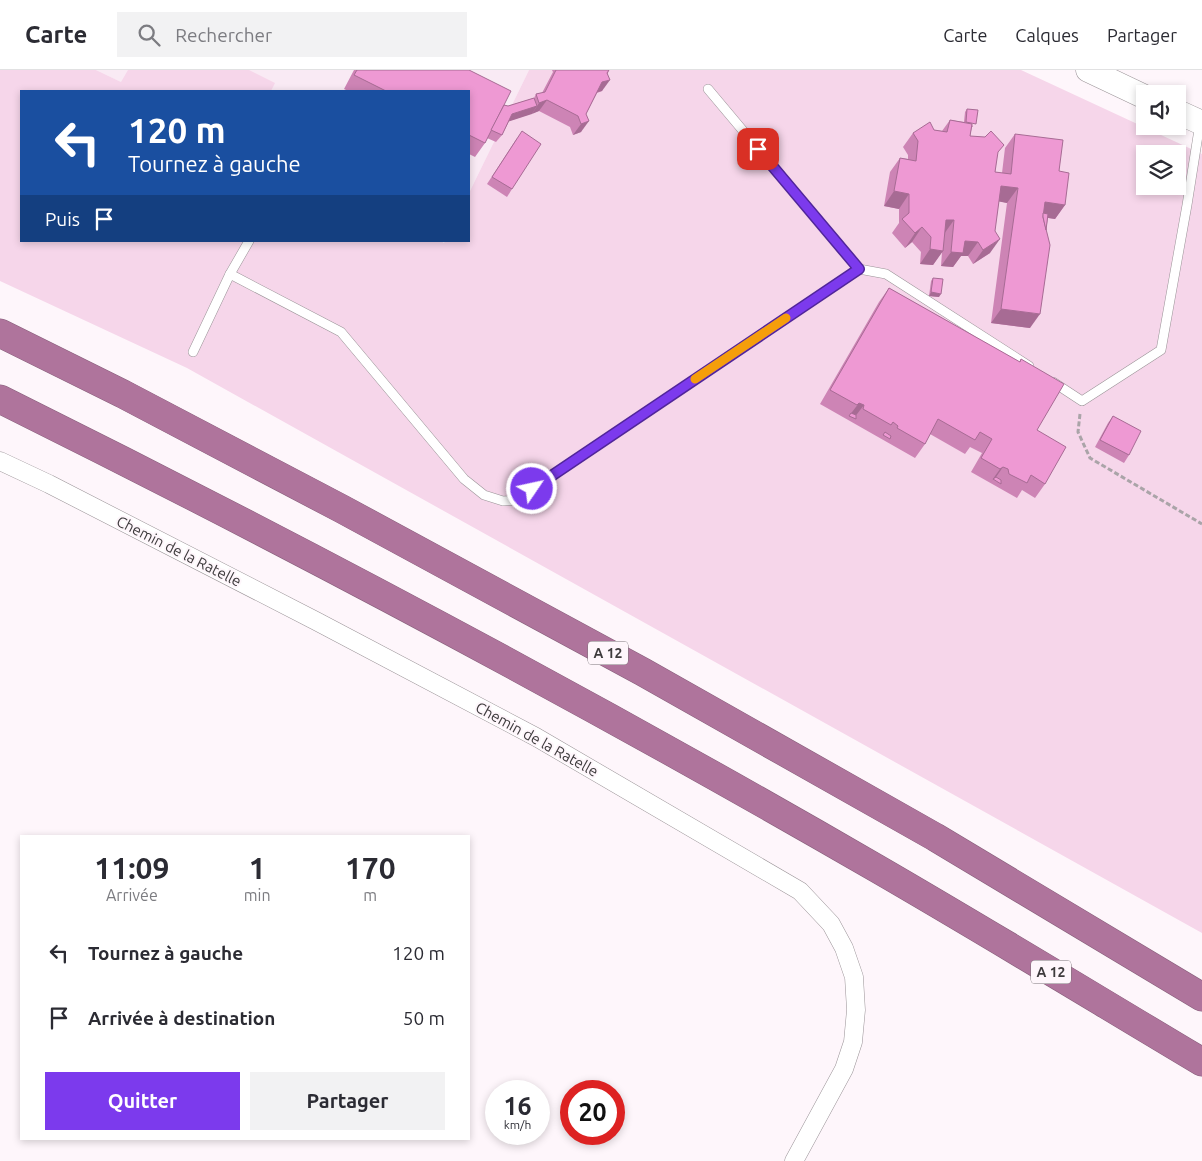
<!DOCTYPE html>
<html lang="fr">
<head>
<meta charset="utf-8">
<style>
	:root { --surface:#fff; --page:#f2f2f3; --text:#2b2b33; --muted:#7c7c81; --line:#e1e1e2; --accent:#7c3aed }
	body { margin:0; font-family:Ubuntu,sans-serif; background:var(--page); color:var(--text); height:100vh; display:flex; flex-direction:column; font-size:19px; white-space:nowrap }
	* { box-sizing:border-box; margin:0 }
	p { font-size:16px; color:var(--muted) }
	.icon { flex:none; width:28px; height:28px; fill:none; stroke:currentColor; stroke-width:2; stroke-linecap:round; stroke-linejoin:round }
	.map { position:relative; flex:1; overflow:hidden }
	.drawer { position:absolute; left:20px; top:765px; width:450px; height:305px; display:flex; flex-direction:column; background:var(--surface); border-radius:0px; box-shadow:0 2px 8px #0003 }
	.drawer>* { flex:none }
	.banner { position:absolute; left:20px; top:20px; width:450px; height:152px; border-radius:0px; box-shadow:0 2px 8px #0003; background:#1a4fa0; color:#fff; overflow:hidden }
	.tools { position:absolute; left:1136px; top:15px; display:grid; gap:10px }
	.tools a { display:grid; place-items:center; width:50px; height:50px; border-radius:0px; background:var(--surface); box-shadow:0 2px 8px #0003; font-size:25px }
	.speed { position:absolute; left:485px; top:1010px; display:flex; gap:10px; font-size:25px; font-weight:700; text-align:center }
	.speed>* { display:grid; place-content:center; width:65px; height:65px; border-radius:50%; background:var(--surface); box-shadow:0 2px 8px #0003; line-height:1 }
	.speed small { font-size:12px; font-weight:400 }
	.speed .limit { border:8px solid #d22; background:#fff; color:#111 }
	.pin { position:absolute; display:grid; place-items:center; width:42px; height:42px; color:#fff; margin:-21px; border-radius:10px; box-shadow:0 2px 8px #0006 }
	.me { position:absolute; width:55px; margin:-28px; rotate:56deg; stroke-linejoin:round; filter:drop-shadow(0 0 4px #0008) }
	.turn { display:flex; align-items:center; gap:18px; height:105px; padding:0 25px; font-size:22px }
	.turn .icon { width:65px; height:65px; stroke-width:2.5 }
	.turn b { display:block; font-size:35px; line-height:42px }
	.then { display:flex; align-items:center; height:48px; padding:0 25px; background:#0003; gap:10px; font-size:19px }
	.eta { display:flex; justify-content:space-evenly; align-items:center; height:85px; text-align:center }
	.eta b { font-size:30px; font-weight:700; line-height:35px }
	.action { display:flex; gap:10px; margin-top:auto; padding:10px 25px }
	.action a { flex:1; height:58px; border-radius:0px; background:var(--accent); color:#fff; font-size:20px; font-weight:700; line-height:58px; text-align:center }
	.action a+a { background:var(--page); color:var(--text) }
	ul { padding:0; list-style:none }
	li { display:flex; align-items:center; gap:15px; height:65px; padding:0 25px }
	li div { flex:1 }
	li b { display:block; font-size:19px }
	li em { font-style:normal }
	header { display:flex; align-items:center; gap:30px; box-sizing:border-box; height:70px; padding:0 25px; background:var(--surface); border-bottom:1px solid var(--line) }
	header strong { font-size:24px }
	nav { display:flex; gap:28px; margin-inline-start:auto; font-size:18px }
	.search { width:350px; height:45px; background:var(--page); display:flex; align-items:center; gap:12px; box-sizing:border-box; padding:0 18px; border-radius:0px; color:var(--muted); font-size:19px }
	.map>svg:first-child { display:block }
	.built { fill:#f9eaf4 }
	.grass { fill:#f6d6ea; fill-rule:evenodd }
	.lines { fill:none; stroke-linecap:round; stroke-linejoin:round }
	.lane-casing { stroke:#9a9397; stroke-width:10 }
	.street-casing { stroke:#9a9397; stroke-width:19 }
	.secondary-casing { stroke:#9a9397; stroke-width:25 }
	.highway-casing { stroke:#87607b; stroke-width:29 }
	.path { stroke:#aaa4a8; stroke-width:3; stroke-dasharray:5 2.5; stroke-linecap:butt }
	.lane { stroke:#fff; stroke-width:9 }
	.street { stroke:#fff; stroke-width:18 }
	.secondary { stroke:#fff; stroke-width:24 }
	.highway { stroke:#af749c; stroke-width:28 }
	.wall { fill:#cd84b5 }
	.shaded-wall { fill:#a76b94 }
	.building { fill:#ee99d3; stroke:#a76b94 }
	.route-casing { stroke:#51269a; stroke-width:12 }
	.route { stroke:#7c3aed; stroke-width:9 }
	.slow { stroke:#f59e0b; stroke-width:9 }
	.labels { text-anchor:middle; dominant-baseline:central; stroke-width:4; stroke-linejoin:round; paint-order:stroke }
	.shield { fill:#fef6fb; stroke:#787376; stroke-width:1 }
	.shield-label { font-size:14px; font-weight:bold; fill:#3e3b3d }
	.street-label { font-size:15px; fill:#3e3b3d; stroke:#fef6fb }
</style>
</head>
<body>
<header>
<strong>Carte</strong>
<div class="search"><svg class="icon" aria-label="search" viewBox="0 0 24 24"><circle cx="10" cy="10" r="6"/><path d="M15 15l6 6"/></svg>Rechercher</div>
<nav><a>Carte</a><a>Calques</a><a>Partager</a></nav>
</header>
<div class="map">
<svg width="1202" height="1091" viewBox="0 0 1202 1091">
	<rect width="100%" height="100%" fill="#fef6fb"/>
	<path class="built" d="M96,0H529L469,123V21H139Z"/>
	<path class="grass" d="M0,0H96L121,12L128,0H249L275,13L271,21H21V171H441L444,173L445,171H469V123L529,0H1021L1202,84V863L187,298L0,211ZM1145,84H1178V116H1145Z"/>
	<g class="lines">
		<g class="lane-casing">
			<g id="lane">
				<path d="M708,19L859,199L886,204L1029,296"/>
				<path d="M230,204L341,262L464,409L484,425L503,431L516,430L859,199"/>
				<path d="M193,282L230,204L249,171"/>
				<path d="M1053,312L1082,331L1161,280L1187,135L1200,53"/>
			</g>
		</g>
		<g class="street-casing">
			<path id="street" d="M0,391L49,414L316,551L536,667L800,821L831,854L844,878L854,907L856,940L853,972L844,999L794,1091"/>
		</g>
		<g class="secondary-casing">
			<g id="secondary">
				<path d="M1088,0L1145,27"/>
				<path d="M1178,42L1202,53"/>
			</g>
		</g>
		<g class="highway-casing">
			<g id="highway">
				<path d="M0,263L123,324L342,439L643,602L935,767L1202,927"/>
				<path d="M0,329C296,476 589,632 876,798C985,861 1093,927 1202,992"/>
			</g>
		</g>
		<path class="path" d="M1080,344L1078,362L1090,388L1202,454"/>
		<use href="#lane" class="lane"/>
		<use href="#street" class="street"/>
		<use href="#secondary" class="secondary"/>
		<use href="#highway" class="highway"/>
	</g>
	<g class="wall">
		<path d="M354,0H469L504,35L508,36L534,28L536,24L542,23L553,2L552,0H609L602,21L597,23L586,44L581,62L573,65L570,57L539,41L509,51L502,65L496,72L487,68L485,73L475,87L469,84V21H348L344,19Z"/>
		<path d="M967,39L973,57H972L970,66L997,85L995,102L1002,103L1005,78L1015,64L1059,101L1065,135L1055,149L1048,148L1030,258L991,253L1007,133L999,131L990,183L973,194L968,186H961L953,197L941,196L942,182L933,195L920,194L921,182L912,172L905,178L892,163L899,153V139L884,136L890,102L900,88L908,89V85L903,77L913,63L934,60L942,61L950,50L964,52L965,42Z"/>
		<path d="M517,68L512,119L507,127L487,114Z"/>
		<path d="M933,208L939,227L929,226L931,211Z"/>
		<path d="M889,218L1019,292L1021,289L1037,360L1045,414L1035,428L1022,420L1017,428L971,402L982,383L970,377L965,384L930,364L925,374L915,388L820,334L879,232Z"/>
		<path d="M1113,346L1129,385L1124,393L1095,377L1108,353Z"/>
	</g>
	<g class="shaded-wall">
		<path d="M610,10L602,21L594,23L602,12Z"/>
		<path d="M547,30L539,41L532,44L539,33Z"/>
		<path d="M537,36L532,44L507,52L512,44Z"/>
		<path d="M589,51L581,62L573,65L581,54Z"/>
		<path d="M1001,116L1018,118L1007,133L991,130Z"/>
		<path d="M894,121L909,124L899,139L884,136Z"/>
		<path d="M1045,132L1065,135L1055,149L1037,146Z"/>
		<path d="M946,150H954L944,164Z"/>
		<path d="M922,157L912,172L905,178L915,163Z"/>
		<path d="M1000,169L990,183L973,194L983,180Z"/>
		<path d="M965,171L978,172L968,186H961L953,197L941,196L951,182Z"/>
		<path d="M930,179L943,181L933,195L920,194Z"/>
		<path d="M931,222L941,224L939,227L929,226Z"/>
		<path d="M1001,239L1040,244L1030,258L991,253Z"/>
		<path d="M859,333L864,335L854,348L849,346Z"/>
		<path d="M1003,397L994,410L993,409L990,413L1000,399Z"/>
	</g>
	<g class="building">
		<path d="M357,0H469L511,21L485,73L469,65V21H386L354,5Z"/>
		<path d="M556,0H609L607,3L610,10L602,12L586,44L589,51L581,54L578,46L547,30L539,33L536,24L545,22Z"/>
		<path d="M534,28L537,36L512,44L502,65L491,60L504,35L508,36Z"/>
		<path d="M967,39L978,40L976,54L966,52Z"/>
		<path d="M950,50L972,54L970,66L985,67L991,61L1004,75L998,82L995,102L1011,104L1015,64L1063,70L1059,101L1069,103L1065,135L1045,132L1043,147L1050,175L1040,244L1001,239L1018,118L1001,116L995,161L1000,169L983,180L978,172L965,171L963,183L951,182L954,150H946L943,181L930,179L931,167L922,157L915,163L902,149L909,143V124L894,121L900,88L916,91L918,71L913,63L930,52L934,60L947,62Z"/>
		<path d="M522,61L541,74L512,119L492,107Z"/>
		<path d="M1043,143L1048,144L1046,160L1043,147Z"/>
		<path d="M933,208L943,209L941,224L931,222Z"/>
		<path d="M889,218L1020,292L1021,289L1064,314L1037,360L1066,377L1045,414L1031,405L1027,413L1009,404L1008,399L1003,397L1000,399L981,388L992,369L980,362L975,370L938,349L925,374L897,358L898,356L893,352L891,355L863,339L864,335L859,333L857,335L830,320Z"/>
		<path d="M851,343L856,345V349L849,346Z"/>
		<path d="M1113,346L1141,361L1129,385L1100,370Z"/>
		<path d="M885,362L891,366L890,369L883,365Z"/>
		<path d="M996,407L1001,410V414L993,409Z"/>
	</g>
	<g class="lines">
		<g class="route-casing">
			<path id="route" d="M532,419L859,199L758,79"/>
		</g>
		<use href="#route" class="route"/>
		<path class="slow" d="M695,309L786,248"/>
	</g>
	<g class="labels">
		<g class="shield">
			<rect x="588" y="571.5" width="40" height="23" rx="4"/>
			<rect x="1031" y="890.5" width="40" height="23" rx="4"/>
		</g>
		<g class="shield-label">
			<text x="608" y="583">A 12</text>
			<text x="1051" y="902">A 12</text>
		</g>
		<g class="street-label">
			<text transform="translate(179 481) rotate(27)">Chemin de la Ratelle</text>
			<text transform="translate(537 669) rotate(29)">Chemin de la Ratelle</text>
		</g>
	</g>
</svg>
<div class="tools">
<a><svg class="icon" aria-label="sound" viewBox="0 0 24 24"><path d="M4 9h4l5-4v14l-5-4H4zM17 9q2 3 0 6"/></svg></a>
<a><svg class="icon" aria-label="layers" viewBox="0 0 24 24"><path d="M12 4l9 5-9 5-9-5zM3 14l9 5 9-5"/></svg></a>
</div>
<div class="speed"><div>16<small>km/h</small></div><div class="limit">20</div></div>
<div class="pin" style="left:758px;top:79px;background:#d93025"><svg class="icon" aria-label="arrive" viewBox="0 0 24 24"><path d="M6 21V4h12l-3 4 3 4H6"/></svg></div>
<svg class="me" style="left:532px;top:419px" viewBox="-20 -20 40 40"><circle r="17" fill="#7c3aed" stroke="#fff" stroke-width="3"/><path d="M0-11L8 9 0 5-8 9z" fill="#fff"/></svg>
<div class="banner">
<div class="turn"><svg class="icon" aria-label="left" viewBox="0 0 24 24"><path d="M17 20v-9H6M10 6l-5 5 5 5"/></svg><div><b>120 m</b>Tournez à gauche</div></div>
<div class="then">Puis<svg class="icon" aria-label="arrive" viewBox="0 0 24 24"><path d="M6 21V4h12l-3 4 3 4H6"/></svg></div>
</div>
<section class="drawer">
<div class="eta">
<div><b>11:09</b><p>Arrivée</p></div>
<div><b>1</b><p>min</p></div>
<div><b>170</b><p>m</p></div>
</div>
<ul>
<li><svg class="icon" aria-label="left" viewBox="0 0 24 24"><path d="M17 20v-9H6M10 6l-5 5 5 5"/></svg><div><b>Tournez à gauche</b></div><em>120 m</em></li>
<li><svg class="icon" aria-label="arrive" viewBox="0 0 24 24"><path d="M6 21V4h12l-3 4 3 4H6"/></svg><div><b>Arrivée à destination</b></div><em>50 m</em></li>
</ul>
<div class="action"><a>Quitter</a><a>Partager</a></div>
</section>
</div>
</body>
</html>
